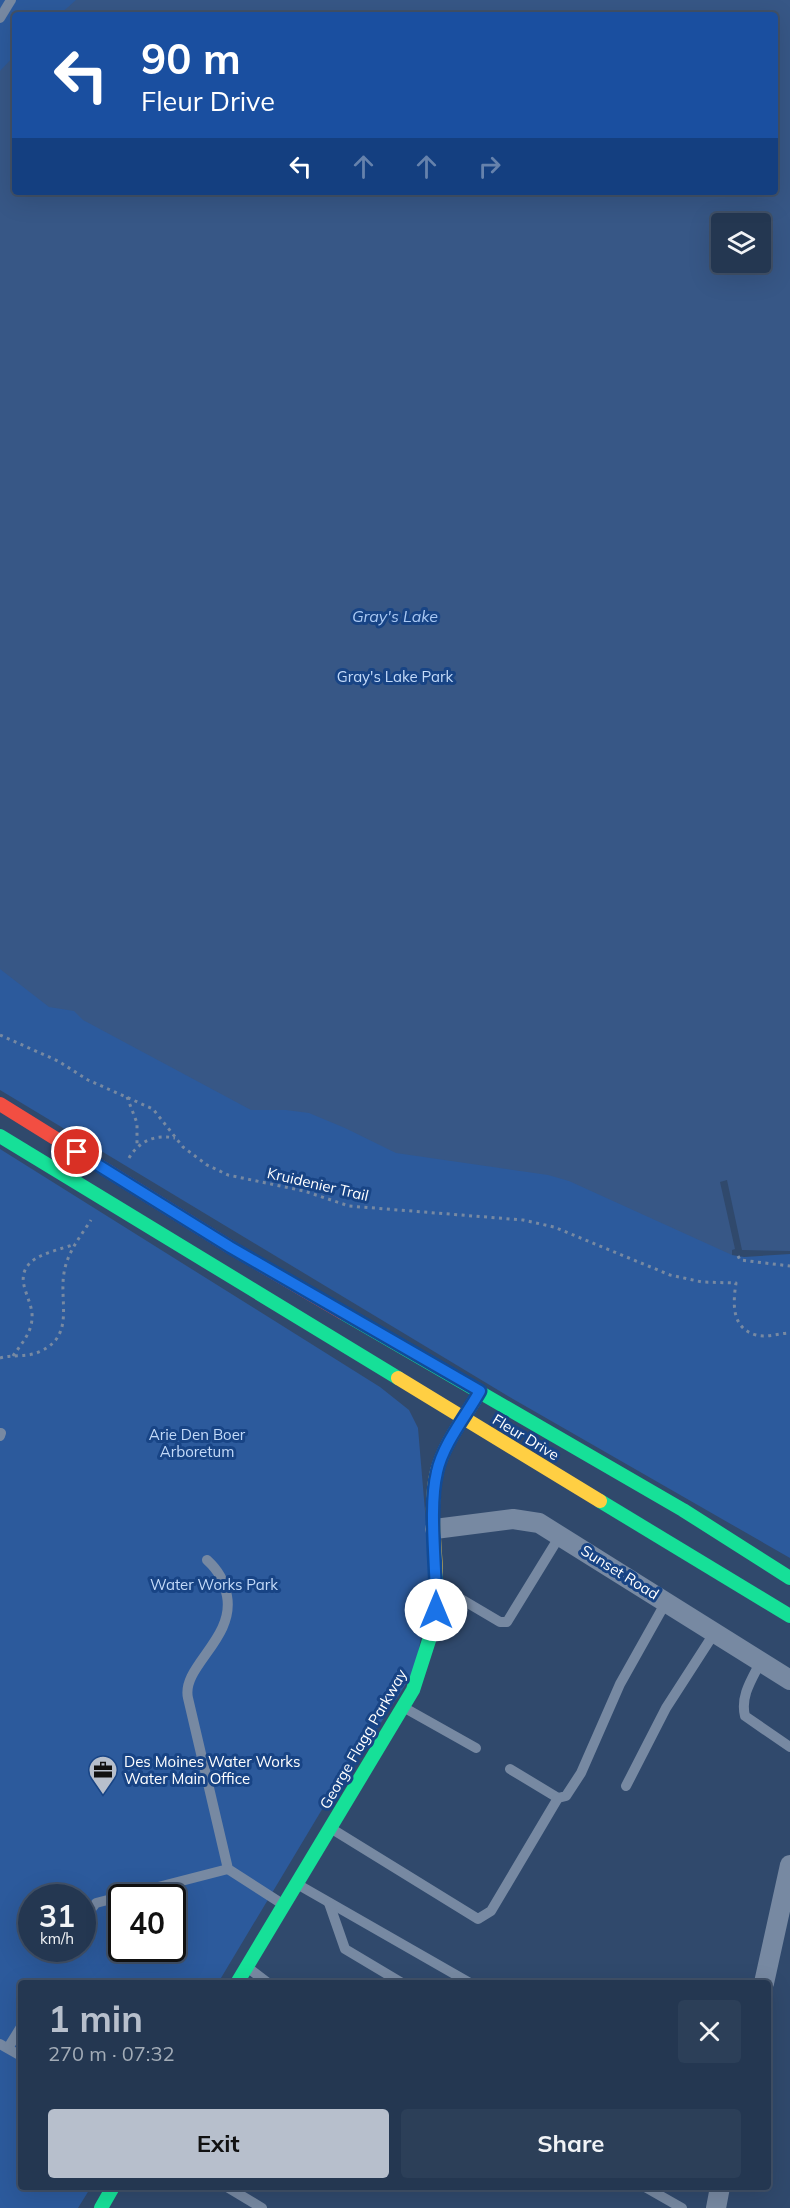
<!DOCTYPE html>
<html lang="en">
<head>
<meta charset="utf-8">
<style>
	:root { --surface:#243751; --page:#2c3f58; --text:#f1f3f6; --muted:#a3acb7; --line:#415168; --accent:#b7bfcc }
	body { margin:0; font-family:Mulish,sans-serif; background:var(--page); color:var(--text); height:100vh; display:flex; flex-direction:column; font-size:22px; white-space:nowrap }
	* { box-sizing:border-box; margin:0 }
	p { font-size:20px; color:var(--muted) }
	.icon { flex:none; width:33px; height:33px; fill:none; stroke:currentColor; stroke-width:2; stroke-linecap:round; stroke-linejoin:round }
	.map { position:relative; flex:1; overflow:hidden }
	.panel { position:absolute; left:18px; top:1980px; width:753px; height:210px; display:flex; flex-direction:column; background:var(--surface); border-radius:6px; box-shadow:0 6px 24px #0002,0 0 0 2px var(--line) }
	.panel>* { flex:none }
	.guide { position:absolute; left:12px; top:12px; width:766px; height:183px; border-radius:6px; box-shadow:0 6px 24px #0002,0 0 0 2px var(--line); background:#1a4fa0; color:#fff; overflow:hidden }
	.tools { position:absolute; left:711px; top:213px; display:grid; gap:12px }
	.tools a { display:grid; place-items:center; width:60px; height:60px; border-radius:6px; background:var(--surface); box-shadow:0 6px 24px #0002,0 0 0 2px var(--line); font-size:30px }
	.speed { position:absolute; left:18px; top:1884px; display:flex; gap:12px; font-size:30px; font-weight:700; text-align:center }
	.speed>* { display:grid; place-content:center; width:78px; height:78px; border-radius:50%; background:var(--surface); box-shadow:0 6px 24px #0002,0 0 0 2px var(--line); line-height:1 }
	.speed small { font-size:15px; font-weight:400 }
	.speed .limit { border:3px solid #111; border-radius:9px; background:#fff; color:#111 }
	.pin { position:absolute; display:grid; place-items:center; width:51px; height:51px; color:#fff; margin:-26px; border:3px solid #fff; border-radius:50%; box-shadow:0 2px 6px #0007 }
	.me { position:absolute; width:66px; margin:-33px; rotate:0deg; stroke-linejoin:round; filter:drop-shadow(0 0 4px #0008) }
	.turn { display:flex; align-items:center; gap:21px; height:126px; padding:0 30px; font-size:27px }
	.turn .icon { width:78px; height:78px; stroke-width:2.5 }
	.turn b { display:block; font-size:42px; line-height:51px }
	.lanes { display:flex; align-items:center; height:57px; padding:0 30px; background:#0003; justify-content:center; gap:30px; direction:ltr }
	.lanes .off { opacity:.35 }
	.round { display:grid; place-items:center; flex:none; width:63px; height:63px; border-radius:6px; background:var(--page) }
	.summary { display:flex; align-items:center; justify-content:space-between; height:102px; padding:0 30px }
	h1 { font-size:36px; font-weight:700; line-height:45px; color:var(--accent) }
	.primary-button { display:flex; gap:12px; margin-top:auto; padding:12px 30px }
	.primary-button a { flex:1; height:69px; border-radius:6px; background:var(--accent); color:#111; font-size:24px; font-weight:700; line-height:69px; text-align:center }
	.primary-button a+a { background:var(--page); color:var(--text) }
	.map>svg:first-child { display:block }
	.green { fill:#2c5a9c; fill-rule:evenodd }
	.water { fill:#375786; fill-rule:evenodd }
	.pier { fill:#30496c }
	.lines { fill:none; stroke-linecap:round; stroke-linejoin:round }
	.path { stroke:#7789a2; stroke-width:3; stroke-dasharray:3 4.5; stroke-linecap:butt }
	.lane { stroke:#7789a2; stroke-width:10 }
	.street { stroke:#7789a2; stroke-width:20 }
	.fast { stroke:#16e098; stroke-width:14 }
	.slow { stroke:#ffcf43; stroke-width:14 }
	.jam { stroke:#f24e42; stroke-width:14 }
	.route-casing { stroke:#114b97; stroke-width:15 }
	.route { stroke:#1a73e8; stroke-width:10 }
	.labels { text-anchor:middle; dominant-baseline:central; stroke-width:6; stroke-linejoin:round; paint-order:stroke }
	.park-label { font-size:15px; fill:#c3daf9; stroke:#184485 }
	.street-label { font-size:15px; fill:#fff; stroke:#184485 }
	.poi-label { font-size:15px; fill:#fff; stroke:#184485; text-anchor:start }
	.water-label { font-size:16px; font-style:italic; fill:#aac9f4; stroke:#184485 }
</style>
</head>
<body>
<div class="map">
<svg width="790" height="2208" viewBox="0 0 790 2208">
	<rect width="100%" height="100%" fill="#30496c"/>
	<g class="green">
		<path d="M0,0H790V1558L513,1399L0,1090ZM15,15H776V192H15ZM722,224H760V262H722Z"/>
		<path d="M0,1149L380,1387L409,1410L418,1428L431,1582L415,1670L371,1738L357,1751L218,1983H21V2187H91L78,2208H0ZM32,1898H82V1948H32ZM122,1898H172V1948H122Z"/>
	</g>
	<path class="water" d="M76,0H790V1251L732,1255L569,1181L548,1175L396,1153L345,1128L309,1113L286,1110H251L83,1020L74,1011L49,1007L0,969V71L15,55V192H776V15H59ZM722,224H760V262H722Z"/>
	<path class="pier" d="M727,1180L742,1250L790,1251V1254L744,1257L732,1255V1250L735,1249L720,1182Z"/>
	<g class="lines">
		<g class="path">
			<path d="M0,1035L58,1061L88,1080L153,1109L183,1147L207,1165L228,1175L304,1191L349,1206L523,1220L554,1227L670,1275L702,1282L736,1283C733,1303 731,1328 756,1335C767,1338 780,1333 790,1333"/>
			<path d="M127,1097L137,1123V1144"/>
			<path d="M129,1158C139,1141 155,1134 175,1138"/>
			<path d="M738,1256L740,1260L790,1266"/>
			<path d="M13,1356C21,1344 31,1334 32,1319C34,1299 12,1280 31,1262C41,1253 62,1249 75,1244"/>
			<path d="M0,1358C14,1354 27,1358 41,1351C75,1335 59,1302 64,1273C67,1253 80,1237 91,1220"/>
		</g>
		<g class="lane">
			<path d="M0,18L11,0"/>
			<path d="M0,1436L1,1433"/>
			<path d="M207,1560C219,1571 224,1581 227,1596C235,1639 181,1667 188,1698L228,1869L284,1905"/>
			<path d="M439,1586L500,1622H507L561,1534"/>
			<path d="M761,1661C752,1679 740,1696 745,1716L790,1747"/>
			<path d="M403,1707L476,1748"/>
			<path d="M510,1769L558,1798"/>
			<path d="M626,1786L666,1708L715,1632"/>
			<path d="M332,1829L478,1919L491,1911L558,1798L566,1796L581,1773L620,1684L666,1602"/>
			<path d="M297,1884L470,1983"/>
			<path d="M329,1903L345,1949L402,1983"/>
			<path d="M92,1908L96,1903L228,1869"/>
			<path d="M247,1967L268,1983"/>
			<path d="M0,2044L21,2056"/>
			<path d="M8,2048L21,2027"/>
			<path d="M227,2187L262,2208"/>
			<path d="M645,2187L682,2208"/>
		</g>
		<g class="street">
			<path d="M435,1529L513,1519L539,1523L790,1680"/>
			<path d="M764,1983L790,1865"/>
			<path d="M716,2208L720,2187"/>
		</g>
		<g class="fast">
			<path d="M0,1136L398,1378"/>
			<path d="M343,1313L683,1510L790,1578"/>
			<path d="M600,1501L790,1616"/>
			<path d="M237,1983L413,1690L432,1631L436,1573"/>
			<path d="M101,2208L113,2187"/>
		</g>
		<g class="slow">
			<path d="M398,1378L600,1501"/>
			<path d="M436,1573C435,1540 429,1503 437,1471C444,1444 462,1421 476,1398"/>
		</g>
		<path class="jam" d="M0,1104L230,1247L343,1313"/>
	</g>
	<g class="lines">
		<g class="route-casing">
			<path id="route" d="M77,1152L230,1247L480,1391C466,1416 443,1444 437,1472C428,1509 437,1570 436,1610"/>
		</g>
		<use href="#route" class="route"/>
	</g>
	<defs>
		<g id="office-pin" transform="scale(1.5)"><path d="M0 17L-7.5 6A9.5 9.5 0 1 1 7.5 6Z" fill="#b7bfcc" stroke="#184485"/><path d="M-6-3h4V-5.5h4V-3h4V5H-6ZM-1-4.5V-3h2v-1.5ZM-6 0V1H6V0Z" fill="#111"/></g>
	</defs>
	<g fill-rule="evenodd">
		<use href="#office-pin" x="103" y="1770"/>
	</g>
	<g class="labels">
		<g class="park-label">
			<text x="395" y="676">Gray's Lake Park</text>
			<text x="197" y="1434">Arie Den Boer<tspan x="197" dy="17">Arboretum</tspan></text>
			<text x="214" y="1584">Water Works Park</text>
		</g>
		<g class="street-label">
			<text transform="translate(318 1184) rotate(13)">Kruidenier Trail</text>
			<text transform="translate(526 1437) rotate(31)">Fleur Drive</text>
			<text transform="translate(620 1572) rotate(32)">Sunset Road</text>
			<text transform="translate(363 1739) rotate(-60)">George Flagg Parkway</text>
		</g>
		<g class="poi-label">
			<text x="124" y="1761">Des Moines Water Works<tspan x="124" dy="17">Water Main Office</tspan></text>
		</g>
		<g class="water-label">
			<text x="395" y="616">Gray's Lake</text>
		</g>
	</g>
</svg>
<div class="tools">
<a><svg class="icon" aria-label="layers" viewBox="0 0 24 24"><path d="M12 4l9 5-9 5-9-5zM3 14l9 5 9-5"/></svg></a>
</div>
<div class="speed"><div>31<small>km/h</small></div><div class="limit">40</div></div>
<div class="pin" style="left:77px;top:1152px;background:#d93025"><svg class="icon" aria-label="arrive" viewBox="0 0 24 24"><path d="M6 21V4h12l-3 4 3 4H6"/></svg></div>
<svg class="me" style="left:436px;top:1610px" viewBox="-20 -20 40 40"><circle r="19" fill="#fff"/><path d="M0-13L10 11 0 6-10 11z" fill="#1a73e8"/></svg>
<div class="guide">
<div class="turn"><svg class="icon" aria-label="left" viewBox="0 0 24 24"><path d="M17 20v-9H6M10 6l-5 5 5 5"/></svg><div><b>90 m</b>Fleur Drive</div></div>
<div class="lanes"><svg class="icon" aria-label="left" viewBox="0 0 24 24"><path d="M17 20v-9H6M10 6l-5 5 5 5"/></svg><svg class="icon off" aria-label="ahead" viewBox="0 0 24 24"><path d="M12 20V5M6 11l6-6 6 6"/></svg><svg class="icon off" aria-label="ahead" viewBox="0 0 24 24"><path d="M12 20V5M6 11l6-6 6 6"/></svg><svg class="icon off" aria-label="right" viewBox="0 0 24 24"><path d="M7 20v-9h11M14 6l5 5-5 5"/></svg></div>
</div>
<section class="panel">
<div class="summary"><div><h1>1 min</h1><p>270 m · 07:32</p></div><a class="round"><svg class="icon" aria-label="close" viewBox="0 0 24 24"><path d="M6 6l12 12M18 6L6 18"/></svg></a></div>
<div class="primary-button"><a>Exit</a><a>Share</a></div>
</section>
</div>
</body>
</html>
